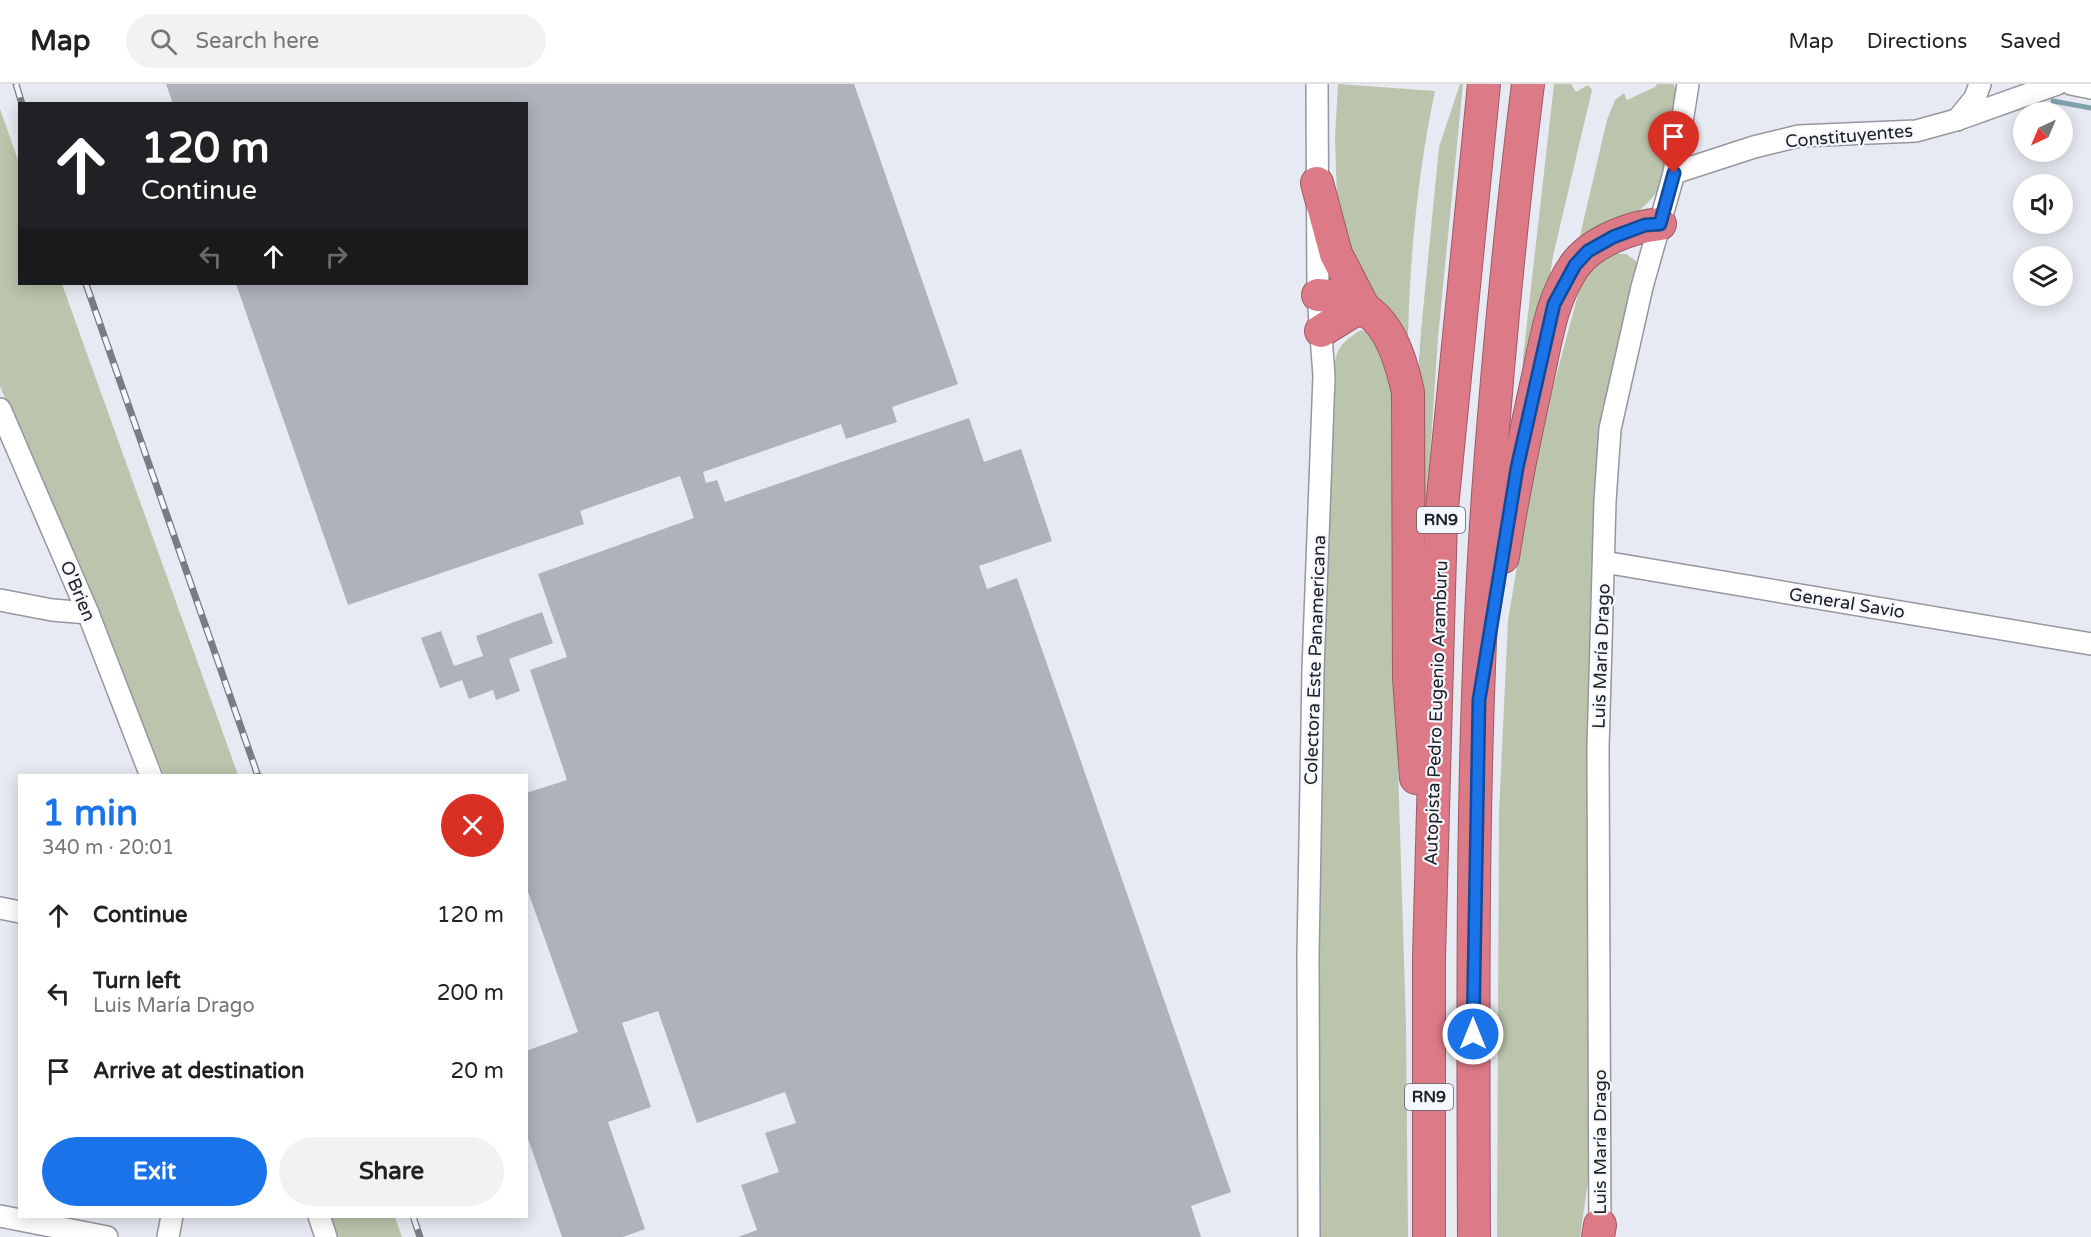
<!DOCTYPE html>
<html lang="en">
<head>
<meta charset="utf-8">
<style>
	:root { --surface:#fff; --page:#f2f2f2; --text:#222; --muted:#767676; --line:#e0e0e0; --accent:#1a73e8 }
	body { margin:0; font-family:"Varela Round",sans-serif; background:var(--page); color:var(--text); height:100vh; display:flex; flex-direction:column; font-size:22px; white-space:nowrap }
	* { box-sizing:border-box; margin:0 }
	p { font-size:20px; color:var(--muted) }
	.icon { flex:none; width:33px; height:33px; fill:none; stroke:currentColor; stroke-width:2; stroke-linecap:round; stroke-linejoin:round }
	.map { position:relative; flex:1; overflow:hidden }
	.drawer { position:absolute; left:18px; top:690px; width:510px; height:444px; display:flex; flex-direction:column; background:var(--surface); border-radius:0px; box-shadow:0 3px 15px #0003 }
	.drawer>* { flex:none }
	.hud { position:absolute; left:18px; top:18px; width:510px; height:183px; border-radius:0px; box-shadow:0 3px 15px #0003; background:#202124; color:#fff; overflow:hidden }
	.needle { width:39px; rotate:224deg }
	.tools { position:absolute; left:2013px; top:18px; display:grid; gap:12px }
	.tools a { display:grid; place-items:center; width:60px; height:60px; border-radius:50%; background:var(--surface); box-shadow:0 3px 15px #0003; font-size:30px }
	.pin { position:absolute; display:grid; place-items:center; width:51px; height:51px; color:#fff; margin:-62px -26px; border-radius:50% 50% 50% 0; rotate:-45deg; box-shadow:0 0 6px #0007 }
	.pin .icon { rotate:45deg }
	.me { position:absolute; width:66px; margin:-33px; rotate:0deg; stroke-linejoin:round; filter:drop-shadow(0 0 4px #0008) }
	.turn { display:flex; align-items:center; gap:21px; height:126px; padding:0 24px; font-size:27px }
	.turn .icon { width:78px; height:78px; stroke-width:2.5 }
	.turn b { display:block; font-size:42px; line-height:51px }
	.lanes { display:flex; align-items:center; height:57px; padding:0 24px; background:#0003; justify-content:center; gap:30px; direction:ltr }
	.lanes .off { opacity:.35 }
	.round { display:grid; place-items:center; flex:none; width:63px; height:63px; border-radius:32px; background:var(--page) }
	.summary { display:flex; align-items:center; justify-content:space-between; height:102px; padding:0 24px }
	h1 { font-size:36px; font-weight:800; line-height:45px; color:var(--accent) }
	.primary-button { display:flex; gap:12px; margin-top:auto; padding:12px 24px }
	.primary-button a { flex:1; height:69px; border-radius:36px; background:var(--accent); color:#fff; font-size:24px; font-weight:800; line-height:69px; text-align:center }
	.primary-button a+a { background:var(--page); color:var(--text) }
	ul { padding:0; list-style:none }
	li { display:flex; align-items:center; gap:18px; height:78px; padding:0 24px }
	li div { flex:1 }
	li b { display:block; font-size:22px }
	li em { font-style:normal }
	header { display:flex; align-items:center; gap:36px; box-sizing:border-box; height:84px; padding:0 30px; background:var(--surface); border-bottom:2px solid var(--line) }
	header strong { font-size:28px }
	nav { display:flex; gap:33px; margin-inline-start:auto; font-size:21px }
	.search { width:420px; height:54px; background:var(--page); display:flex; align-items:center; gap:15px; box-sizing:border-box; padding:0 21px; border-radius:33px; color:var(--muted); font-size:22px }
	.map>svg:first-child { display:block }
	.green { fill:#bbc4ac }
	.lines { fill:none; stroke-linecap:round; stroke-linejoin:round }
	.stream { stroke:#7fa3ad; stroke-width:5 }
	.building { fill:#b0b2bb }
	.minor-casing { stroke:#95969f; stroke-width:24 }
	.highway-casing { stroke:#9b5b65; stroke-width:34 }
	.minor { stroke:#fff; stroke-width:21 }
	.highway { stroke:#dd7a88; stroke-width:32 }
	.rail-casing { stroke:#7b7c82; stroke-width:7 }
	.rail { stroke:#f5f7fe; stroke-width:4.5; stroke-dasharray:14; stroke-linecap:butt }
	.route-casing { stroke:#114b97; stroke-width:15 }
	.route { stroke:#1a73e8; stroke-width:10 }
	.labels { text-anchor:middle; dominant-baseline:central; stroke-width:4.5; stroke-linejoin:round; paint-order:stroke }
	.shield { fill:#f5f7fe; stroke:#606165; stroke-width:1.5 }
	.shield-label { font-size:16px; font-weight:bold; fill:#202124 }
	.street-label { font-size:18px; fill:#202124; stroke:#f5f7fe }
</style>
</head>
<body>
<header>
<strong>Map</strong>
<div class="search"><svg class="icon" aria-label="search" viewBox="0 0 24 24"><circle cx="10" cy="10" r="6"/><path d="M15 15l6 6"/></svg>Search here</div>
<nav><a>Map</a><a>Directions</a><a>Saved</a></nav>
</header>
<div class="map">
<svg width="2091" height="1153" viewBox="0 0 2091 1153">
	<rect width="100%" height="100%" fill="#e8eaf3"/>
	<g class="green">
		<path d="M1338,0L1435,7C1418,87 1410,171 1408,252L1371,216L1338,147L1335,54Z"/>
		<path d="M1460,0H1463L1438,253L1419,536L1416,319L1421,247L1439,63Z"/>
		<path d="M1554,0H1571L1576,8L1588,1L1592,6L1553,172L1539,260L1520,339L1523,274Z"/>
		<path d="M1656,0H1673L1680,13C1676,37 1675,63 1668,87C1655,126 1608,148 1576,169L1607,36L1615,16L1624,9L1627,16L1657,2Z"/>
		<path d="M0,25L19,79L20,200H62L238,691H164L0,302Z"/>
		<path d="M1612,170H1626L1636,177L1638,193L1602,326L1591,496L1588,1097L1580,1153H1497L1499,728L1508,537L1535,371L1580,203L1587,189Z"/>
		<path d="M1361,246L1375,251L1397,289L1394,553L1406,942L1408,1153H1320L1319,640L1333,292C1336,266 1338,260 1361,246Z"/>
		<path d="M329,1133H395L402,1153H337Z"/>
	</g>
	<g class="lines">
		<path class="stream" d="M2053,17L2091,24"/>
	</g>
	<g class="building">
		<path d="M166,0H854L958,300L892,323L897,338L846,355L841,340L703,388L706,399L717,396L725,418L969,334L984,378L1021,365L1052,457L979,482L987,505L1017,494L1231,1108L1191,1122L1201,1153H738L757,1146L741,1101L779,1088L765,1049L796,1039L785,1008L697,1039L658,927L622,939L651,1023L608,1038L645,1145L623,1153H562L526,1049V967L578,948L526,802V709L567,696L530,586L567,573L538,490L694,434L680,392L580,427L584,440L348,521L236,200H526V20H173Z"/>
		<path d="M542,528L553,559L509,575L520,607L496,616L493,606L469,615L462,596L440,604L421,554L441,547L454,582L483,572L476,552Z"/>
	</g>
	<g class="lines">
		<g class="minor-casing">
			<g id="minor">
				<path d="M2071,0L2091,4"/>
				<path d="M1957,36L1975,14L1980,0"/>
				<path d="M1674,89L1754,63L1799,52L1916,47L1956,36L2057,0"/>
				<path d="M0,325L88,529L151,692"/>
				<path d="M1604,478L2091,560"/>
				<path d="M0,516L52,526L88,529"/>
				<path d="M0,824L20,828"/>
				<path d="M0,1132L107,1153"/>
				<path d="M319,1132L326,1153"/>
				<path d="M168,1153L172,1132"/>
				<path d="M1309,1153L1308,870L1313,586L1324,292L1318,211L1317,0"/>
				<path d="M1600,1153L1598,664L1605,417L1610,345L1642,203L1674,89L1688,0"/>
			</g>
		</g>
		<g class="highway-casing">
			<g id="highway">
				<path d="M1317,99L1336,170L1365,226L1353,227L1321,247"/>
				<path d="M1318,211C1380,214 1396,255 1408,308L1409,593L1416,694"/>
				<path d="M1503,473C1512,414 1524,356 1537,297C1546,257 1551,215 1575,181C1593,157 1631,143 1660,140"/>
				<path d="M1429,1153V873L1441,434L1484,0"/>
				<path d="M1474,1153C1473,906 1471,657 1488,410C1498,273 1511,136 1528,0"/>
				<path d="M1598,1153L1600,1141"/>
			</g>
		</g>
		<use href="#minor" class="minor"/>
		<use href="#highway" class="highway"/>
		<g class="rail-casing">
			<g id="rail">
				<path d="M16,0L22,20"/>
				<path d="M86,200L258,692"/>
				<path d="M413,1132L420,1153"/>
			</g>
		</g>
		<use href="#rail" class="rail"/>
	</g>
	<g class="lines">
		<g class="route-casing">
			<path id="route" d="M1473,950L1479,616L1517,384L1554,220L1575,181L1588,167L1613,153L1645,141L1660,140L1674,89"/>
		</g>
		<use href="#route" class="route"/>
	</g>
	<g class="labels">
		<g class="shield">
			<rect x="1417" y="423" width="48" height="26" rx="4.5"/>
			<rect x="1405" y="1000" width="48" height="26" rx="4.5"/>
		</g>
		<g class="shield-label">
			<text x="1441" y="436">RN9</text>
			<text x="1429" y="1013">RN9</text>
		</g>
		<g class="street-label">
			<text transform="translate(1849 52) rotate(-5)">Constituyentes</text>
			<text transform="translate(78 507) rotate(67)">O'Brien</text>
			<text transform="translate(1847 519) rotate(9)">General Savio</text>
			<text transform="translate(1601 572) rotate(-88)">Luis María Drago</text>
			<text transform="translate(1315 576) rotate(-88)">Colectora Este Panamericana</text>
			<text transform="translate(1436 629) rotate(-88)">Autopista Pedro Eugenio Aramburu</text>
			<text transform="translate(1600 1058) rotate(-90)">Luis María Drago</text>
		</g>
	</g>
</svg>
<div class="tools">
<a><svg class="needle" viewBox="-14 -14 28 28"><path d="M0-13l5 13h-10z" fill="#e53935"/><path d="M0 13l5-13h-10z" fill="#767676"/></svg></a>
<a><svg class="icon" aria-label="sound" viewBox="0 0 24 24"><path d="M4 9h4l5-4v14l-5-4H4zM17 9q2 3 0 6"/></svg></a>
<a><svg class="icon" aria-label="layers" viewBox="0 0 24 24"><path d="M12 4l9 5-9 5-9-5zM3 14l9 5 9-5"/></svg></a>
</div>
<div class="pin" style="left:1674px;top:89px;background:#d93025"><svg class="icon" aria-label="arrive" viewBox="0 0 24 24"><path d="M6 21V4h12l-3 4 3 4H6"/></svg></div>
<svg class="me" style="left:1473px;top:950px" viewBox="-20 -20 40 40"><circle r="17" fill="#1a73e8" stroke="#fff" stroke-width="3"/><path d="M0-11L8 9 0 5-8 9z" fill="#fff"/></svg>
<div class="hud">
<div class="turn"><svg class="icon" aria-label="ahead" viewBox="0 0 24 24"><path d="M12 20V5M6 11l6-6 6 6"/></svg><div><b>120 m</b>Continue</div></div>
<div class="lanes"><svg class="icon off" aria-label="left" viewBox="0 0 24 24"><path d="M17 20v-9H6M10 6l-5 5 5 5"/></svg><svg class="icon" aria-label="ahead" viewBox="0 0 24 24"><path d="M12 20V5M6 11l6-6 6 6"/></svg><svg class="icon off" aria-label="right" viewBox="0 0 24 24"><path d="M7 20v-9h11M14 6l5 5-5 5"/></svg></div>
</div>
<section class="drawer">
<div class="summary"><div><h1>1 min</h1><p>340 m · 20:01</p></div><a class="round" style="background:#d93025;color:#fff"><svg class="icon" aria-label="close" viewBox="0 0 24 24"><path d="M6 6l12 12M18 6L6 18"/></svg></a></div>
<ul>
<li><svg class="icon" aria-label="ahead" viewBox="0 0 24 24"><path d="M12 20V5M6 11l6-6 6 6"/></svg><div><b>Continue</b></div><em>120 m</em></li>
<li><svg class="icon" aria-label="left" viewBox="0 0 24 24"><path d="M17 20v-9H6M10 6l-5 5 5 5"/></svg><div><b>Turn left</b><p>Luis María Drago</p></div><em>200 m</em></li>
<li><svg class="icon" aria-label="arrive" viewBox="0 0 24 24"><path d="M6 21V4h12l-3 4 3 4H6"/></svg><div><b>Arrive at destination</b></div><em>20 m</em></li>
</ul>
<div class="primary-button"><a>Exit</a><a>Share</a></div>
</section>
</div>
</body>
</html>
